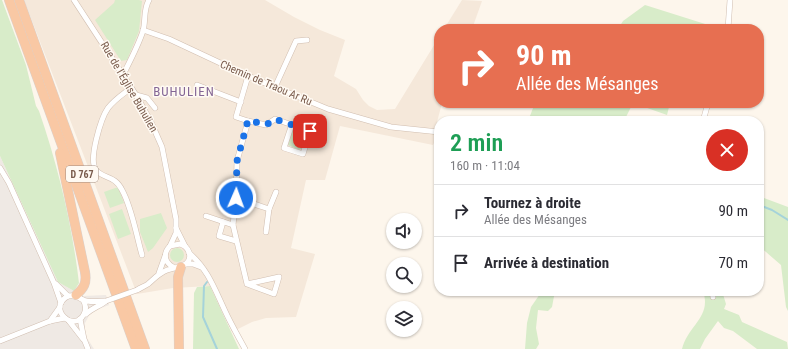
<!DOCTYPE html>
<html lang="fr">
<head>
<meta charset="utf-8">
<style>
	:root { --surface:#fff; --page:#f7f7f7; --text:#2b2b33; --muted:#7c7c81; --line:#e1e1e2 }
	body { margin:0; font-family:"Roboto Condensed",sans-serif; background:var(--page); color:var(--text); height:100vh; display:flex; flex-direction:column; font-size:15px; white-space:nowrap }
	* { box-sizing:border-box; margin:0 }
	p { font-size:13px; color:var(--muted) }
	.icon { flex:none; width:22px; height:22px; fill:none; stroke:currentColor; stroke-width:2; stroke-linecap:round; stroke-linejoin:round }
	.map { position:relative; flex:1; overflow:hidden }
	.side { position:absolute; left:434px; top:116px; width:330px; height:180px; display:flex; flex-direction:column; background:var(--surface); border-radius:16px; box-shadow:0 1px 3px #0004 }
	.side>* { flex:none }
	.guide { position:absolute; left:434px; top:24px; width:330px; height:84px; border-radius:16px; box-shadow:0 1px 3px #0004; background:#e76f51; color:#fff; overflow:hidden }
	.controls { position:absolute; left:386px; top:213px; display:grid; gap:8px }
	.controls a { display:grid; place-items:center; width:36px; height:36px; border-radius:50%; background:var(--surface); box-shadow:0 1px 3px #0004; font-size:20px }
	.pin { position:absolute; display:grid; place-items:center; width:34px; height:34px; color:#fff; margin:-17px; border-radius:8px; box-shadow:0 2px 6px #0006 }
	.me { position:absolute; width:44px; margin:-22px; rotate:2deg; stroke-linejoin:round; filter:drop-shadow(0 0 3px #0008) }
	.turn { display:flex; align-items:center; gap:14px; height:84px; padding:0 16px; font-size:18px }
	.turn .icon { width:52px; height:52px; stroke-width:2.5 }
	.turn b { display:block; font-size:28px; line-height:34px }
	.round { display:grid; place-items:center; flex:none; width:42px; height:42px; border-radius:21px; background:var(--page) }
	.head { display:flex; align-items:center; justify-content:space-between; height:68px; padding:0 16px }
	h1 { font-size:24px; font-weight:600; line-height:30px; color:#1e9e55 }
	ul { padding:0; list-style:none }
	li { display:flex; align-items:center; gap:12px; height:52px; padding:0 16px; border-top:1px solid var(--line) }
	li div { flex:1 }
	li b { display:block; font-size:15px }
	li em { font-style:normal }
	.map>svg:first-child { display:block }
	.residential { fill:#f5e8da }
	.industrial { fill:#efe9e4 }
	.green { fill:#d8ecc9 }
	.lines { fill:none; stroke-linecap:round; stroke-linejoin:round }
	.stream { stroke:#a5d3da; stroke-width:2 }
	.minor-casing { stroke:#d1beb0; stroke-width:6 }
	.trunk-casing { stroke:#dad1cd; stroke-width:10 }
	.minor { stroke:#fff; stroke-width:5 }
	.trunk { stroke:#f9c8a4; stroke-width:9 }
	.minor-bridge-casing { stroke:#d1beb0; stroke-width:6; stroke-linecap:butt }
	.minor-bridge { stroke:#fff; stroke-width:5 }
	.route { stroke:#1a73e8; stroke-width:7; stroke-dasharray:0 12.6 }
	.labels { text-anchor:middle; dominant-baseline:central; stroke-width:3; stroke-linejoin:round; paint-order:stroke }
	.shield { fill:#fffaf3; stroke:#a28b7f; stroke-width:1 }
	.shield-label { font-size:10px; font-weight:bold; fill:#7a5c4d }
	.street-label { font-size:11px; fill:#7a5c4d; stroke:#fffaf3 }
	.quarter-label { font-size:13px; letter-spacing:1px; fill:#846695; stroke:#fffaf3 }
</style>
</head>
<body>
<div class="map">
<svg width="788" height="349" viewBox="0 0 788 349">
	<rect width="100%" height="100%" fill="#fdf6ec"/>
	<g class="residential">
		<path d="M24,0H265L294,17L320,30L345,40L334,76L356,89L363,100L369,106L377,110L395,109L439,37V103H442L437,122L439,124V132L433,145L340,126L325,180H306L291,248L315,254L296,317L266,318L252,322L232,332L210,286L173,288L137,294Z"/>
		<path d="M462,0L482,1L472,29H444Z"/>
	</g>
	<path class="industrial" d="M0,156L58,282L83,296L106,295L109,305L91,312L85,323V330L87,338L94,349H0Z"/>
	<g class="green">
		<path d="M0,0H2L26,65L36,106L39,111C58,166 72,224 79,283L74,291L58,282L0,156Z"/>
		<path d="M115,0H139L142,1L139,31L127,60L121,61L95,20L114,3Z"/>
		<path d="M645,5L721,29H618L623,21Z"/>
		<path d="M535,103H633L624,121H528Z"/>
		<path d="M633,103H670L667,115Z"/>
		<path d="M295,128L306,132V138L302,136L299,145L302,148L299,150L288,145L293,130Z"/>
		<path d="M118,187L124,203L110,208L104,192Z"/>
		<path d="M759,196L788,207V311L786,307L781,265L759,246Z"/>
		<path d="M122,209L131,234L118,239L109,214Z"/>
		<path d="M161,213L167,228L153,248L148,252L140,232V219Z"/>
		<circle cx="177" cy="255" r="7"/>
		<path d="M210,286L239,349H193L194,293L197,287Z"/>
		<path d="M542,291H555L552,307L548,311L538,310L536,328L539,344L536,349H525L527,323L531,307Z"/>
		<path d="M703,291H722L726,304L724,309L739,315L742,322L787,342L788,349H757L733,331L724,328L718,321L705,339L700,349H682C688,325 712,317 703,291Z"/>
	</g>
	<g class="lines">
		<g class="stream">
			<path d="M759,205L772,210L788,220"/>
			<path d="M207,282L204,286L203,317L217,349"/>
		</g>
		<g class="minor-casing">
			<g id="minor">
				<path d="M74,0L136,95L151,122L162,147L176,219V233L170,246"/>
				<path d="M728,29L730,0"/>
				<path d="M143,30L169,39L248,76L328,109L391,127L439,132"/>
				<path d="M123,75C130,61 138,46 143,31C146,21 143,10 149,0"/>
				<path d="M197,85L241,102"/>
				<path d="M275,87L296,41L307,40"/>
				<path d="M131,88C123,94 114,100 108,108C101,118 88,160 96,170C103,179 115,175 122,190C132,208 136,234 142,255"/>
				<path d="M136,95L147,98L155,108"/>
				<path d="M248,121L266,125L275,119L310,131L303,154L284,148L292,124"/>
				<path d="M703,121L708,103"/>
				<path d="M0,168L9,183L54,283L61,303"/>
				<path d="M236,198L269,209"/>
				<path d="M206,216L233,225"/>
				<path d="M223,222L219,236L236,241"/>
				<path d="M176,228L185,246"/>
				<path d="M266,232L269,209L276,192"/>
				<path d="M189,253C208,269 215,290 225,311C231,324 238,336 245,349"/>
				<path d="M186,264H193L201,267"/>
				<path d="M159,273L165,256"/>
				<path d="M56,284L68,296"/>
				<path d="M247,284L274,294L279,277L247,284L233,225L236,198L237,161L248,121L236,117L248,76"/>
				<path d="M137,290C140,288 145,286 148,284C153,280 157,275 163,272C172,266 194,269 189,252C187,247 184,245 180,244L170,246C163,253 164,262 173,267"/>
				<path d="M712,291L713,297"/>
				<path d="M83,300C86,305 87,309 84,314C74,334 46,308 68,296C76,295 78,297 83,300C90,303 99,301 106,301"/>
				<path d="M86,314C92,308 100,306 106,301"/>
				<path d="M80,319L84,339L88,349"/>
				<path d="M50,321L60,307"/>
				<path d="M69,321L83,339"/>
				<path d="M0,341L50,321L65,318"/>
			</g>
		</g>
		<g class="trunk-casing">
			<g id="trunk">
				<path d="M9,0L136,349"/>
				<path d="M19,0L145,349"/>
				<path d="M60,153L85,272C87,283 84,288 76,295"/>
				<path d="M179,349L178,277L181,267"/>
			</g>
		</g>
		<use href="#minor" class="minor"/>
		<use href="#trunk" class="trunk"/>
		<g class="minor-bridge-casing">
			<path id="minor-bridge" d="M106,301L137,290"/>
		</g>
		<use href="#minor-bridge" class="minor-bridge"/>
	</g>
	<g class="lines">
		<path class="route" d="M236,198L237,161L248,120L266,125L275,119L310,131"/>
	</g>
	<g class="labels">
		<rect class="shield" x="66" y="166" width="32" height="16" rx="3"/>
		<g class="shield-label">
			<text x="82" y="174">D 767</text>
		</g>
		<g class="street-label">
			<text transform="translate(266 83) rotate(23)">Chemin de Traou Ar Ru</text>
			<text transform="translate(129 87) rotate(60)">Rue de l'Église Buhulien</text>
		</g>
		<g class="quarter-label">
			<text x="184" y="91">BUHULIEN</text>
		</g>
	</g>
</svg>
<div class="controls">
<a><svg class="icon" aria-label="sound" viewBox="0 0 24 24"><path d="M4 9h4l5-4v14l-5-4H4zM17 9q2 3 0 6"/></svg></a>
<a><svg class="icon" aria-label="search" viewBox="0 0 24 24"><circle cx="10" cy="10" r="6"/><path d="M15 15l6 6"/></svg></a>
<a><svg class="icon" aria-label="layers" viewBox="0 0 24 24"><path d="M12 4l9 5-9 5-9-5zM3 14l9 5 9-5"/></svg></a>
</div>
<div class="pin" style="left:310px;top:131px;background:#d93025"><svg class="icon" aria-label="arrive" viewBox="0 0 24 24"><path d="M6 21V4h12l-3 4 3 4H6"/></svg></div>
<svg class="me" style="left:236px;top:198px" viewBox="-20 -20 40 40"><circle r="17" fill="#1a73e8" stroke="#fff" stroke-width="3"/><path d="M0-11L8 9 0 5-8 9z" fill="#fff"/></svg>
<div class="guide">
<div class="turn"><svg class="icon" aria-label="right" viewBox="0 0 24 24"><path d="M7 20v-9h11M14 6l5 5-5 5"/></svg><div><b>90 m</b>Allée des Mésanges</div></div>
</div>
<section class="side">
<div class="head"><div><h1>2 min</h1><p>160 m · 11:04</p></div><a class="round" style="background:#d93025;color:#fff"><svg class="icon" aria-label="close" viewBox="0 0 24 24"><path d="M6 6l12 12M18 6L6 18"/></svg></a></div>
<ul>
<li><svg class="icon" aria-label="right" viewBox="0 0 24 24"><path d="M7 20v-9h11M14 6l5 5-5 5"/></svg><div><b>Tournez à droite</b><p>Allée des Mésanges</p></div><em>90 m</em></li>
<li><svg class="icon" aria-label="arrive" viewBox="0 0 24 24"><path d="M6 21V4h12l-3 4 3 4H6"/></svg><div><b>Arrivée à destination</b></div><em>70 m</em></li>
</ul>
</section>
</div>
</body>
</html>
